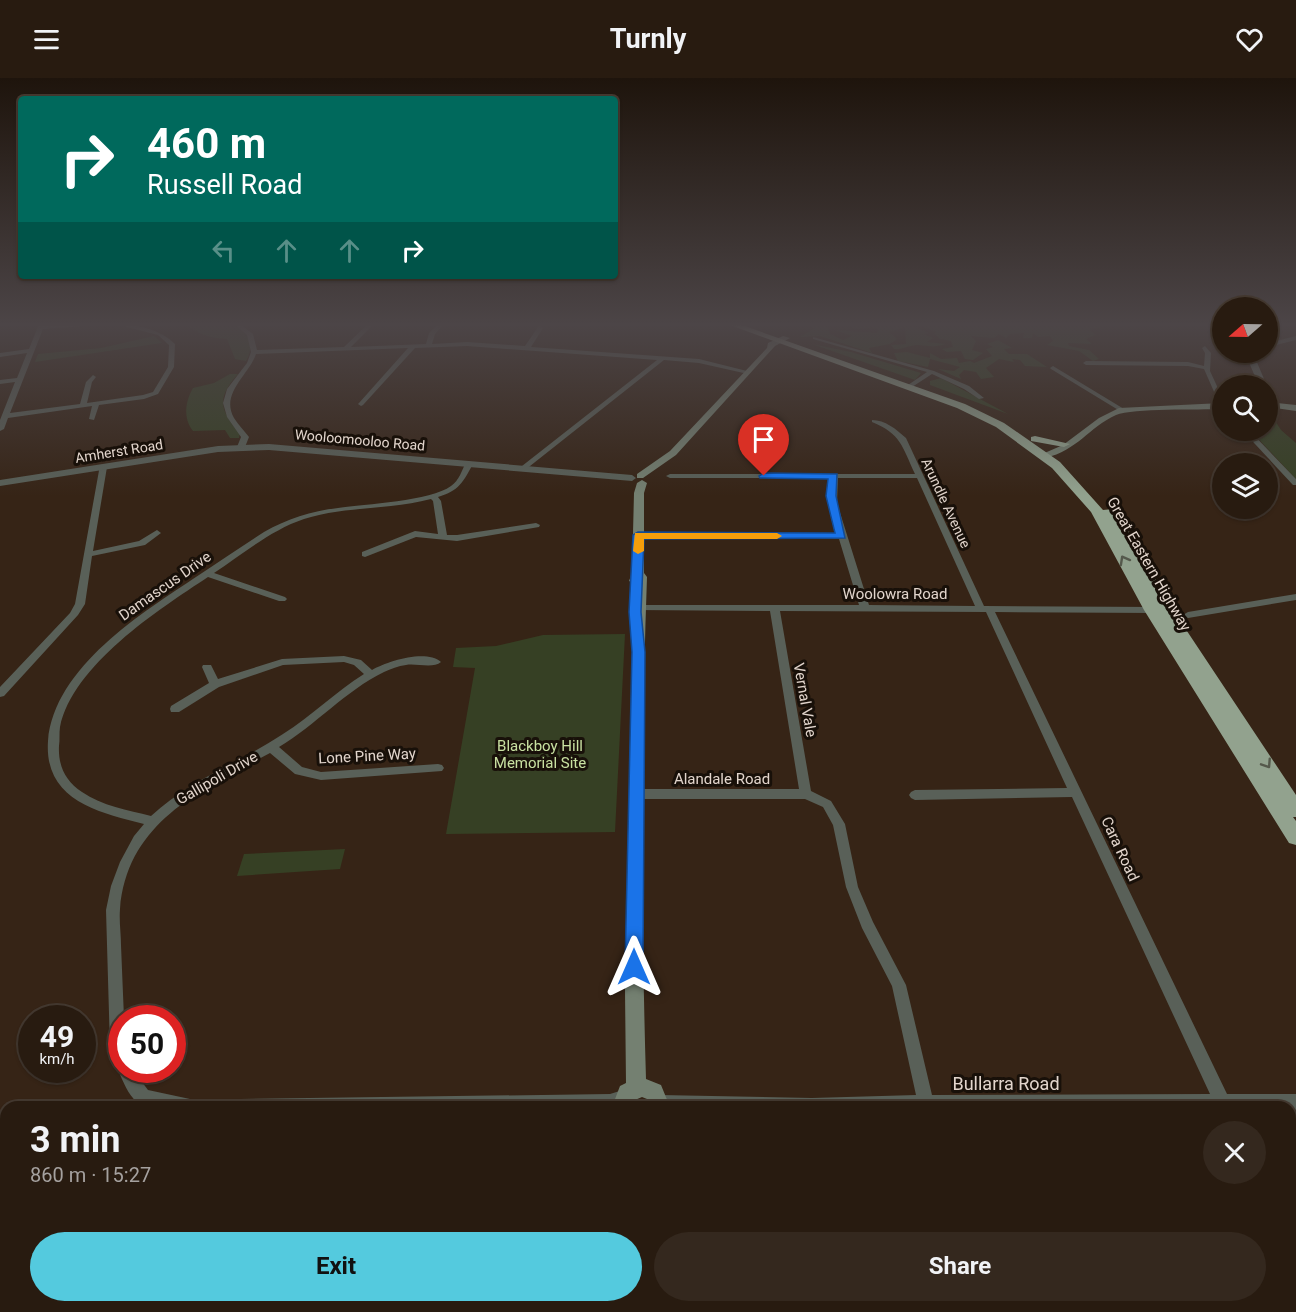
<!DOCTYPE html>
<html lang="en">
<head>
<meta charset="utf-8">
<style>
	:root { --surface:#281b10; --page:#34281e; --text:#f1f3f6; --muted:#a5a19f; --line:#443930; --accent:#54cade }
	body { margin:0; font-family:Roboto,sans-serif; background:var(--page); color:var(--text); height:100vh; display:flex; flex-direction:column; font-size:22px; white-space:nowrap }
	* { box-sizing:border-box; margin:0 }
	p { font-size:20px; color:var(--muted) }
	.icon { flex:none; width:33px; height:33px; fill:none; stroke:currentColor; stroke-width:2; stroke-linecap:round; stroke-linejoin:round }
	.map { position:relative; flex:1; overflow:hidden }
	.drawer { position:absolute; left:0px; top:1023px; width:1296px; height:212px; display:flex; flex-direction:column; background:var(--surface); border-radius:18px 18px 0 0; box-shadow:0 2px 4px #0004,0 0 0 2px var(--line) }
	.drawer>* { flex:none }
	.banner { position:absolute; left:18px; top:18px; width:600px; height:183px; border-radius:6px; box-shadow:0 2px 4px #0004,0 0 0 2px var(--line); background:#00695c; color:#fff; overflow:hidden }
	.needle { width:39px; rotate:250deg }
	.fabs { position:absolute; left:1212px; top:219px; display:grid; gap:12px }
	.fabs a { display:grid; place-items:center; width:66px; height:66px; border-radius:50%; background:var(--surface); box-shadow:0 2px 4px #0004,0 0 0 2px var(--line); font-size:30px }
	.speed { position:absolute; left:18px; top:927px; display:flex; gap:12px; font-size:30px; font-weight:700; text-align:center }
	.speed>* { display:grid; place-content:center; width:78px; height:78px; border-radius:50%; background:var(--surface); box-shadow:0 2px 4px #0004,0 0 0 2px var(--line); line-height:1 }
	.speed small { font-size:15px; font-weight:400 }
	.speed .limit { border:9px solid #d22; background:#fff; color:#111 }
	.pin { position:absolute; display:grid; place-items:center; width:51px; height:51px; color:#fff; margin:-62px -26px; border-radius:50% 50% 50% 0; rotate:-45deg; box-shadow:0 0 6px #0007 }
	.pin .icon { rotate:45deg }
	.me { position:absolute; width:66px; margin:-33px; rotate:0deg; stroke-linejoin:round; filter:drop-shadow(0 0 4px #0008) }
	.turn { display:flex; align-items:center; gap:21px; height:126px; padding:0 30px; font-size:27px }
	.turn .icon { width:78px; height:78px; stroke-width:2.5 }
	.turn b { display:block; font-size:42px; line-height:51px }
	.lanes { display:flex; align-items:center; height:57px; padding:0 30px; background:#0003; justify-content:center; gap:30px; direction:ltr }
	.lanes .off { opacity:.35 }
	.round { display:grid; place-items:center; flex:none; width:63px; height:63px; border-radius:32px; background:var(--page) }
	.head { display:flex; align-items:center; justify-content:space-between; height:102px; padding:0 30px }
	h1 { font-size:36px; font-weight:700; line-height:45px }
	.primary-button { display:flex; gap:12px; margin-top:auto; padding:12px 30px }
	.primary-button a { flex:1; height:69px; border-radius:36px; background:var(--accent); color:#111; font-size:24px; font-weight:700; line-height:69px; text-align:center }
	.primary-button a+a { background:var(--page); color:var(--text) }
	header { display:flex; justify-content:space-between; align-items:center; height:78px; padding:0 30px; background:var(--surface); font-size:27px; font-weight:700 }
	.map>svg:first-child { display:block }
	.green { fill:#364024 }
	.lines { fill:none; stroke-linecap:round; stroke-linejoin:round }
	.minor { fill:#596058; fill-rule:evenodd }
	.tertiary { fill:#596058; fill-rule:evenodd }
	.secondary { fill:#748071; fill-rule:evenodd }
	.trunk { fill:#92a28e; fill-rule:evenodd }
	.oneway { stroke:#55594c }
	.route { fill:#1a73e8; stroke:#114b97; stroke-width:1.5 }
	.slow { fill:#f59e0b }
	.labels { text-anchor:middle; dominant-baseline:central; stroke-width:6; stroke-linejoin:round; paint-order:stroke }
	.far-street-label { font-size:14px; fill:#e2d5cc; stroke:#181009 }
	.street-label { font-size:15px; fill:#e2d5cc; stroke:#181009 }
	.park-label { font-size:15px; fill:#c8e0a1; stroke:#181009 }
	.near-street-label { font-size:18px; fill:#e2d5cc; stroke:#181009 }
</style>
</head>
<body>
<header><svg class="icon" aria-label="menu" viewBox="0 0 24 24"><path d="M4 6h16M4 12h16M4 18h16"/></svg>Turnly<svg class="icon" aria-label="heart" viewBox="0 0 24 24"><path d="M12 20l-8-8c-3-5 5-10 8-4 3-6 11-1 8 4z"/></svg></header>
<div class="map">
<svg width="1296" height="1234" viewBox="0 0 1296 1234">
	<rect width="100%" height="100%" fill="#362416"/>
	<g class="green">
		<path d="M185,246C198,246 222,241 234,247C249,254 255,269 246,283L235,281L227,261C210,260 198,256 185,246Z"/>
		<path d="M807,246H827L830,256L843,262L852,258L836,252L877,255L879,252L873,249C864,252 851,252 846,246H916V249L929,255L924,256L933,260L927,264L946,266C932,270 931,268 918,267C909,267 903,272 894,271L891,267L906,266L905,249L889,254L897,261L890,266L869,270L872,275L820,258L800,259L815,250Z"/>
		<path d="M920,246H1151L1156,249C1153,249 1151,247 1147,247C1138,246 1096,247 1090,252L1095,257L1086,261L1092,266L1068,265L1069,268L1089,272L1099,281L1093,283L1079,273L1047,267L1053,263L1050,258L1038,259L1033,255L1032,260H1023L1024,255L1010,256L1006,260L999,256L994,260L971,258L976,263L972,272L983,275L973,282L965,281L961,273L947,274L942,271L953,269L951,263L940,261L934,255L937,254L921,248Z"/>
		<path d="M154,258L162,265L35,284L38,276L101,270Z"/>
		<path d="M998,262L1012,270L1004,271L1009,276H1027L1047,289L1025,288L1020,282L1012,281L1014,284L999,281L986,290L994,299L981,301L976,294L964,292L959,297L961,301L938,291L954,293L960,289L930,281L928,289L898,283L894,275L907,274L930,280V275L941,281L957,280L959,285L970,283L974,285L992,278L986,271L993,269L987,266Z"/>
		<path d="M812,266L851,274L921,295L915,302Z"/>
		<path d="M230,296H238C216,320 220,333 240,355L239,360H230L225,352L193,353C183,340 185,324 193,310L214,305Z"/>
		<path d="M941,300L1008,336L930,307V303Z"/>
		<path d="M1268,332L1281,352L1296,365V401L1251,353L1268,352Z"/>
		<path d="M625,556L615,754L446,756L475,590L453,589L456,570L496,568L543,557Z"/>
		<path d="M345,771L340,791L237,798L244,776Z"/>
	</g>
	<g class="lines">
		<g class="minor">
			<path d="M39,246H87L84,248L43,251L10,335L80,326L86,304L93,297L96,299L92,304L87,325L143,317L153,314L168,289L169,267L158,257L119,247L118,246C138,246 161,252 175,266L174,289L158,316L144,321L99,327L94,342L89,341L92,328L8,340L4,351L0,353V342L15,304L0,306V302L17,300L27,275L0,279V275L29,271Z"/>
			<path d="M234,246H240L253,256L257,272L344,269L368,246H374L351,269L426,266L429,255L438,246H444L435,256L432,266L467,264L525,268L538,249L540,248L543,250L531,269L699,281L751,294L748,296L699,285L664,282L525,392L521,390L522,388L657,282L467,268L415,270L363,327L361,328L358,326L359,325L408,270L256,276C249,297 220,315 234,340C238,346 244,353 249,359L245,369L241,371L237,369L241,359L227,339L223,325L227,311L247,285L251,274L247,257Z"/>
			<path d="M813,259L934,293L969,308L984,320L979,321L964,311L932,296L912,309H908V307L927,294L813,261Z"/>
			<path d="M1205,268L1211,275L1210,293L1222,319V327L1219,325L1204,291L1188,288L1086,287L1083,285L1086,283L1188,284L1204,288L1205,275L1202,270Z"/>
			<path d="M1053,288L1124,331L1125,332L1120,333L1051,291L1050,290Z"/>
			<path d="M872,342C885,342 896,351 906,360L984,528L1156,529L1161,532L1156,535L995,534L1227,1016H1296V1032H1290V1029H654L652,1025L654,1019L660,1017L812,1020L916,1017L892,908L862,850L846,809L833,747L823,729L805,721H638L634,719L632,716L634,713L638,711H799L770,533L635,532L630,529L632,527H859L839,461L638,460L634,457L638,454L838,455L829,425L830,400H670L666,398L670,396H915C902,368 901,356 872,344ZM838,400H917L975,528L869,527L837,425ZM780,533L986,534L1067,710L915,712L911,714L909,717L911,720L915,722L1072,719L1210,1016L932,1017L906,907L873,844L858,809L845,746L831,723L811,713Z"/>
			<path d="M1242,352H1249L1296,401V407H1293Z"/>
			<path d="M466,384L473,386C463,404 459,413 438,419L441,423L447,457H457L536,445L540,447L539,449L457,463L416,459L365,479L362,478V474L415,453L438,456L433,423L431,421C390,432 345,428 304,441C271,452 243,476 214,495L285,519L287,521L285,523H279L208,499C158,532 73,587 60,649C59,655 60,662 59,668C58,687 65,703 82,714C102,728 128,732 151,738C190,702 239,685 283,656C312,638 335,614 364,596L354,587L344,584L283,587L219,609L179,634H171L170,631L171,628L209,605L202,589L203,587H211L218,601L282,581L344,578L361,582L372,592C388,583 426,571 441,584C433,591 416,585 406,587C398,588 391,591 384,594C345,613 316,647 279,669L302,689L321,694L438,686L442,687L444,690L442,693L321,702L295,696L270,675C203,711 127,743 120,831C119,843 121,856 121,867C122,892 123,916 124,940H122V992H133L148,1012L190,1021L196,1023L198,1029C184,1029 148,1033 137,1024C128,1017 123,1003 118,992L120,987L117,985L110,970L106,832L111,808L120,784L134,758L144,746C97,734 44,722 48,663C54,589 143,534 199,497C220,483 242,468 264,454C287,441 311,433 338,430C365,426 431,423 451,408C459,403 462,392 466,384Z"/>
			<path d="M100,387L107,389L93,473L139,463L157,452L161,455L145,467L92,478L85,526L78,537L4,618L0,619V609L70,535L75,526Z"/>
			<path d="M1296,516V522L1188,540L1183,537L1188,534Z"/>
			<path d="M623,1012L629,1014L631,1020L629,1026L619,1029H232L234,1023L240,1021L610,1016Z"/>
			<path d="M207,1228H227L225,1234H205Z"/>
			<path d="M825,1228H843L844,1234H826Z"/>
			<path d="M1239,1228H1257L1258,1234H1240Z"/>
		</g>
		<g class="tertiary">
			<path d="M1296,258V262L1268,269V265Z"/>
			<path d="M1250,274H1257L1256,282L1267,308H1259L1248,282Z"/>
			<path d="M1268,314L1272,316L1277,328L1276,330L1269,328Z"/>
			<path d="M269,366L632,397L636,400L632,403L269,372L218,374L0,408V402L218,368Z"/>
		</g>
		<g class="secondary">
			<path d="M783,258L790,260L775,268L676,377L643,400H637V396L670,373L767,270L768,265Z"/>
			<path d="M1268,324L1296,327V333L1268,329Z"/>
			<path d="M1222,325V331C1199,332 1133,330 1116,337C1088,350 1078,372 1045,380L1040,377L1063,367L1099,340L1119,330Z"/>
			<path d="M642,402L647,405L644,415V495L647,499C641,666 641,834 646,1001L661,1007L670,1029H650L647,1021L642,1019L635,1022L632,1029H612L620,1008L626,1005L625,913L635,506L629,503L632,495L634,415L637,405Z"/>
			<path d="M516,1228H541L538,1234H514Z"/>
		</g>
		<g class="trunk">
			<path d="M727,246H739L965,326L1004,345L1060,384L1103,432L1113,431L1130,455L1173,532L1296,717V739H1293L1296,743V767L1289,765L1144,532L1091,434L1052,390L996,349L957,330Z"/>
			<path d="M1035,358L1070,366L1064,369L1031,363V359Z"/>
		</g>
	</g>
	<defs><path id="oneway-chevron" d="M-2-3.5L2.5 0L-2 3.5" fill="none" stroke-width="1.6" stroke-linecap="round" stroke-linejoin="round" transform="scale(1.5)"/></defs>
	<g class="oneway">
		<use href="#oneway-chevron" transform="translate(1124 482) rotate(-119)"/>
		<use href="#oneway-chevron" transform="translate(1267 686) rotate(57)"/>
	</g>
	<linearGradient id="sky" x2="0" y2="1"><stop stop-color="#1e140c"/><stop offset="0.59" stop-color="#4c4547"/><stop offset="1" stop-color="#4c4547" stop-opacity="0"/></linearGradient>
	<rect width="1296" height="418" fill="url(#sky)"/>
	<path class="route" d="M764,395L837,396L836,418L845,460L644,461L641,534L645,574L643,889L641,895L634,898L628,895L625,889L632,574L629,534L633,457L638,454L835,455L826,418L828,401L760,400L759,398Z"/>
	<path class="slow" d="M635,455H777L782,458L777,461H644V473L638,476L633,473Z"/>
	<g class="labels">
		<g class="far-street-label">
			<text transform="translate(360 362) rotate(5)">Wooloomooloo Road</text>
			<text transform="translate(119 373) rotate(-9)">Amherst Road</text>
			<text transform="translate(946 425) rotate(65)">Arundle Avenue</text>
		</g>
		<g class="street-label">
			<text transform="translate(1149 486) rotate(60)">Great Eastern Highway</text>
			<text transform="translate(165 508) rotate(-35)">Damascus Drive</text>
			<text x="895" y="516">Woolowra Road</text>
			<text transform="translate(805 622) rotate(80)">Vernal Vale</text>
			<text transform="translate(367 678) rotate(-3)">Lone Pine Way</text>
			<text transform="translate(217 700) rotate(-30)">Gallipoli Drive</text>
			<text x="722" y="701">Alandale Road</text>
			<text transform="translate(1120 771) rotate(65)">Cara Road</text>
		</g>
		<g class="park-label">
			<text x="540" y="668">Blackboy Hill<tspan x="540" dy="17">Memorial Site</tspan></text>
		</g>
		<g class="near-street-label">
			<text x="1006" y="1005">Bullarra Road</text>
		</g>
	</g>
</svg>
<div class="fabs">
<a><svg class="needle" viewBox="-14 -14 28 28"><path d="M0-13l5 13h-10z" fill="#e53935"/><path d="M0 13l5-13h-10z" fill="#a5a19f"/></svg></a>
<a><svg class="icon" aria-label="search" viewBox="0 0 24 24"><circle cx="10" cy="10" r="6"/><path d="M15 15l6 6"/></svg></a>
<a><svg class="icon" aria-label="layers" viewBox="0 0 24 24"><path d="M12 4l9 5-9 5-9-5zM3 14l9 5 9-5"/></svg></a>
</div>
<div class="speed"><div>49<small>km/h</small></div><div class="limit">50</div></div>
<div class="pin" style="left:764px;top:398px;background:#d93025"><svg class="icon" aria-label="arrive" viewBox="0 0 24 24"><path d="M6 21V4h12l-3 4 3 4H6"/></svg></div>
<svg class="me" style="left:634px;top:889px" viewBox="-20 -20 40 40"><path d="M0-17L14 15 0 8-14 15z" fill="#1a73e8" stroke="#fff" stroke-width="4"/></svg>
<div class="banner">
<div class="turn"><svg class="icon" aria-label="right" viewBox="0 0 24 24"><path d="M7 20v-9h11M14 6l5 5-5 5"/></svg><div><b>460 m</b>Russell Road</div></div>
<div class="lanes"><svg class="icon off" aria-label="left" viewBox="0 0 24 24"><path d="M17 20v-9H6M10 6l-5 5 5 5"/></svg><svg class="icon off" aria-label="ahead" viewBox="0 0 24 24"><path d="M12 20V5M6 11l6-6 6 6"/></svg><svg class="icon off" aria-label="ahead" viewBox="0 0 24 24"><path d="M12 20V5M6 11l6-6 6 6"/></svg><svg class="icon" aria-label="right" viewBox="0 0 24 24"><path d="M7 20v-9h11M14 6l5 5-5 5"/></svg></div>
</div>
<section class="drawer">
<div class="head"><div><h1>3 min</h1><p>860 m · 15:27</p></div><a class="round"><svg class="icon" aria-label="close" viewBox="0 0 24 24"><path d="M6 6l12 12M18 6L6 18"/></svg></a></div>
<div class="primary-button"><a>Exit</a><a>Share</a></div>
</section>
</div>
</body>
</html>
